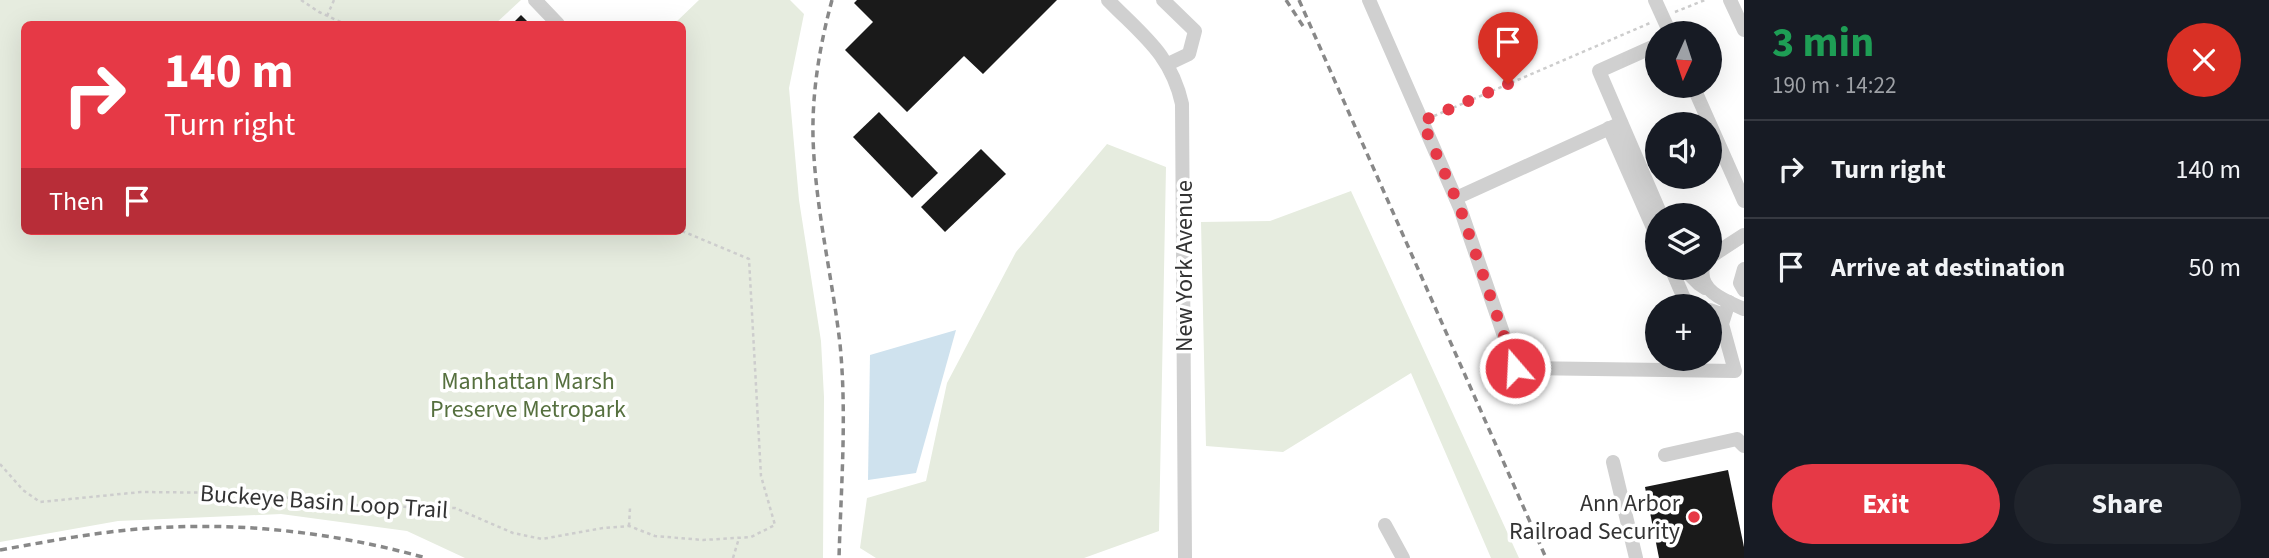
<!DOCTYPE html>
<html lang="en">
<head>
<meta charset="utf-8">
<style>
	:root { --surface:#171b24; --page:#20242c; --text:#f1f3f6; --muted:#9ea1a6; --line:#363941; --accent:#e63946 }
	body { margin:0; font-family:"Source Sans 3",sans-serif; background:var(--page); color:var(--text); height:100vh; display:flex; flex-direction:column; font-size:26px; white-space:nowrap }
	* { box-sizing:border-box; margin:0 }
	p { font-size:23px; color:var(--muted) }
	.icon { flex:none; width:38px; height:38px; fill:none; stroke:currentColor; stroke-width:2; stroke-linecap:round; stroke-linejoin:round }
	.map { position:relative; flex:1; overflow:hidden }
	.drawer { display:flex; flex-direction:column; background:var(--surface); width:525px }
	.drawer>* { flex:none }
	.guide { position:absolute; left:21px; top:21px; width:665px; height:214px; border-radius:10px; box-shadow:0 7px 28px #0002; background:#e63946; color:#fff; overflow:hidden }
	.needle { width:46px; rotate:183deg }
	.buttons { position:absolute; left:1645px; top:21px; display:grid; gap:14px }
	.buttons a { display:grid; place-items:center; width:77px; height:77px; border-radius:50%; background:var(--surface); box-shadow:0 7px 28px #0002; font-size:35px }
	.pin { position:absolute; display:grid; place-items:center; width:60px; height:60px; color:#fff; margin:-72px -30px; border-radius:50% 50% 50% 0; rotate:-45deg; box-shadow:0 0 7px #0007 }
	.pin .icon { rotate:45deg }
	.me { position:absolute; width:77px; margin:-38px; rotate:341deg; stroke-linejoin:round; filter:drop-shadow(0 0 5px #0008) }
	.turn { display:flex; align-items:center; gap:24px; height:147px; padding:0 28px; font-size:32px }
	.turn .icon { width:91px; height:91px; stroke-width:2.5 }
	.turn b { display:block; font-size:49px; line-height:60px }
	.then { display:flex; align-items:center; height:66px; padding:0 28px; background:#0003; gap:14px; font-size:26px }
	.round { display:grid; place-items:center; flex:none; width:74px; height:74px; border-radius:37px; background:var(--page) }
	.overview { display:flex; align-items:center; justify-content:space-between; height:119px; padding:0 28px }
	h1 { font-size:42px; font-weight:700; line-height:52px; color:#1e9e55 }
	.button { display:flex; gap:14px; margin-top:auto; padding:14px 28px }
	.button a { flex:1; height:80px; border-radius:42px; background:var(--accent); color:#fff; font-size:28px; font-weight:700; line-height:80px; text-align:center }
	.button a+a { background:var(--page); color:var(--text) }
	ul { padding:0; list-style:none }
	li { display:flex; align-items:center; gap:21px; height:98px; padding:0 28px; border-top:2px solid var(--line) }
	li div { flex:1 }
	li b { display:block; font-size:26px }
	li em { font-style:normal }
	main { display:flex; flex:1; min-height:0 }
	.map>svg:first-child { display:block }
	.green { fill:#e6ecdf }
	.water { fill:#cfe2ee }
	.building { fill:#1a1a1a }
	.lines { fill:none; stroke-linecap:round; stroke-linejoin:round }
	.path { stroke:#cdcdcd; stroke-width:2.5; stroke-dasharray:3.5 3.5; stroke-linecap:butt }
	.minor { stroke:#d0d0d0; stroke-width:14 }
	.rail { stroke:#888; stroke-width:3.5; stroke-dasharray:7 5; stroke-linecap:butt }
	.route { stroke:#e63946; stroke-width:12; stroke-dasharray:0 21.6 }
	.poi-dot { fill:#e63946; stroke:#fff; stroke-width:2.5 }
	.labels { text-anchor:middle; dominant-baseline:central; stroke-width:7; stroke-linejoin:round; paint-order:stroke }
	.street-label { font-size:24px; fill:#333; stroke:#fff }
	.park-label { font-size:24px; fill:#56703f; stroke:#fff }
	.poi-label { font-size:24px; fill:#333; stroke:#fff; text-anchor:end }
</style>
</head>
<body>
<main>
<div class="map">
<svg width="1744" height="558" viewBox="0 0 1744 558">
	<rect width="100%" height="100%" fill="#fff"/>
	<g class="green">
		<path d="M0,0H521L495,24H24V231H682V24H674L699,0H790L804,14L789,88L799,200L821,341L824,397L823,558H465L407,531L281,514L118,521L0,542Z"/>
		<path d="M1107,144L1166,167L1159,531L1084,558H876L860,548L867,498L926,481L947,383L1016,252Z"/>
		<path d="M1351,191L1519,558H1491L1411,373L1283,452L1206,446L1201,222L1270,221Z"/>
	</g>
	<path class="water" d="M956,330L916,473L868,480L870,355Z"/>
	<g class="building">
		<path d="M857,0H1057L983,74L964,56L907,112L845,50L873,22L854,3Z"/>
		<path d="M521,15L530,24H512Z"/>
		<path d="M879,112L938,173L912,198L853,137Z"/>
		<path d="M981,149L1006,174L945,232L921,207Z"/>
		<path d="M1728,470L1744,547V558H1659L1645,487Z"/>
	</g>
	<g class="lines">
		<g class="path">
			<path d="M301,0L319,12L345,24"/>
			<path d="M1675,12L1705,0"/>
			<path d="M327,16L334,0"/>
			<path d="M1434,116L1650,23"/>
			<path d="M0,464L23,490L40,502L141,492L243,493L366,506L455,508L513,533L542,539L603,528L629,526L655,536L703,540L751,537L775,525L761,476L749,259L682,231"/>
			<path d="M629,526L630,508"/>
			<path d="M733,558L739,538"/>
		</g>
		<g class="minor">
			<path d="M535,0L558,24"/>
			<path d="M1108,0C1142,35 1171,54 1182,104L1185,558"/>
			<path d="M1163,0L1195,31L1189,54L1168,64"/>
			<path d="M1369,0L1460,208L1515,368L1735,371L1722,324L1729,302"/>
			<path d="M1655,0L1670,33"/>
			<path d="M1730,0L1744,30"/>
			<path d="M1657,45L1599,71L1661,215"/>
			<path d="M1693,86L1744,201"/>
			<path d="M1609,128L1657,237"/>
			<path d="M1456,198L1621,123"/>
			<path d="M1710,257L1744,235"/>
			<path d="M1671,268L1686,303L1697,306"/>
			<path d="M1683,268L1699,284L1705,288"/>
			<path d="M1703,268C1698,291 1726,301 1744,309"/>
			<path d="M1744,269L1740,283L1744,290"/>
			<path d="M1710,310L1724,315"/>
			<path d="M1665,455L1737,439L1744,446"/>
			<path d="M1613,462L1636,558"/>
			<path d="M1385,525L1403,558"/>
		</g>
		<g class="rail">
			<path d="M832,0C820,44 812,91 813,137C815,207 832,275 840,344C847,415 841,487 839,558"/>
			<path d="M1286,0L1303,26"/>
			<path d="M1299,0L1546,558"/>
			<path d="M0,550C51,541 101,531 153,528C245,522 337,533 426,558"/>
		</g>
	</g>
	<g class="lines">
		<path class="route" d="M1508,84L1422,121L1460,208L1515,368"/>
	</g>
	<circle class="poi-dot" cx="1694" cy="517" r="7"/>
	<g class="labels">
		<g class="street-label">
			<text transform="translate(1184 266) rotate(-90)">New York Avenue</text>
			<text transform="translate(324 502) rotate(4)">Buckeye Basin Loop Trail</text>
		</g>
		<g class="park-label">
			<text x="528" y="381">Manhattan Marsh<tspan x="528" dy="28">Preserve Metropark</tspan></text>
		</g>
		<g class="poi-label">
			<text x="1680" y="503">Ann Arbor<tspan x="1680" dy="28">Railroad Security</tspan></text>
		</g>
	</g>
</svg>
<div class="buttons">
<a><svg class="needle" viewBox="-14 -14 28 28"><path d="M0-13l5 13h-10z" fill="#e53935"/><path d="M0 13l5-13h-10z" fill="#9ea1a6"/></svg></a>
<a><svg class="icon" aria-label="sound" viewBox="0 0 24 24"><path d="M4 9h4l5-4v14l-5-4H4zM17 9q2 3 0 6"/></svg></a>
<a><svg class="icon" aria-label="layers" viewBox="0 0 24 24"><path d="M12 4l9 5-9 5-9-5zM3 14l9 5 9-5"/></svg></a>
<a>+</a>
</div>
<div class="pin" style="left:1508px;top:84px;background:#d93025"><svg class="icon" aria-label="arrive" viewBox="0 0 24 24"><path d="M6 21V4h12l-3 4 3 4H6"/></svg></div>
<svg class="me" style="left:1515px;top:368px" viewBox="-20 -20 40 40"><circle r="17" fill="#e63946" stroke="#fff" stroke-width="3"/><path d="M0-11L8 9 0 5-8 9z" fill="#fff"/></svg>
<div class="guide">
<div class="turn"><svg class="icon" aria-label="right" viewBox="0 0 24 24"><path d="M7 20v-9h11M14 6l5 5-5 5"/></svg><div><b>140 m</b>Turn right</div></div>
<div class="then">Then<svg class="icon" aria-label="arrive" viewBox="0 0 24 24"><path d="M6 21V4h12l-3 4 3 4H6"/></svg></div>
</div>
</div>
<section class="drawer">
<div class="overview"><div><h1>3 min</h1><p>190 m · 14:22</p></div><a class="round" style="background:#d93025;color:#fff"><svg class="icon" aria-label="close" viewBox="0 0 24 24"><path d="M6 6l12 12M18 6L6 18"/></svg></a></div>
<ul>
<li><svg class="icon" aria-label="right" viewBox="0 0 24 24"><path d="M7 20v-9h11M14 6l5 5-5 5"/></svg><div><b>Turn right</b></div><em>140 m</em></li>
<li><svg class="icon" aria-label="arrive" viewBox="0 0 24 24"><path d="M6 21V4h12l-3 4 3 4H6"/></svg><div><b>Arrive at destination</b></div><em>50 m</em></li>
</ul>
<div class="button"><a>Exit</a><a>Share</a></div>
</section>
</main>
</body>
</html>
